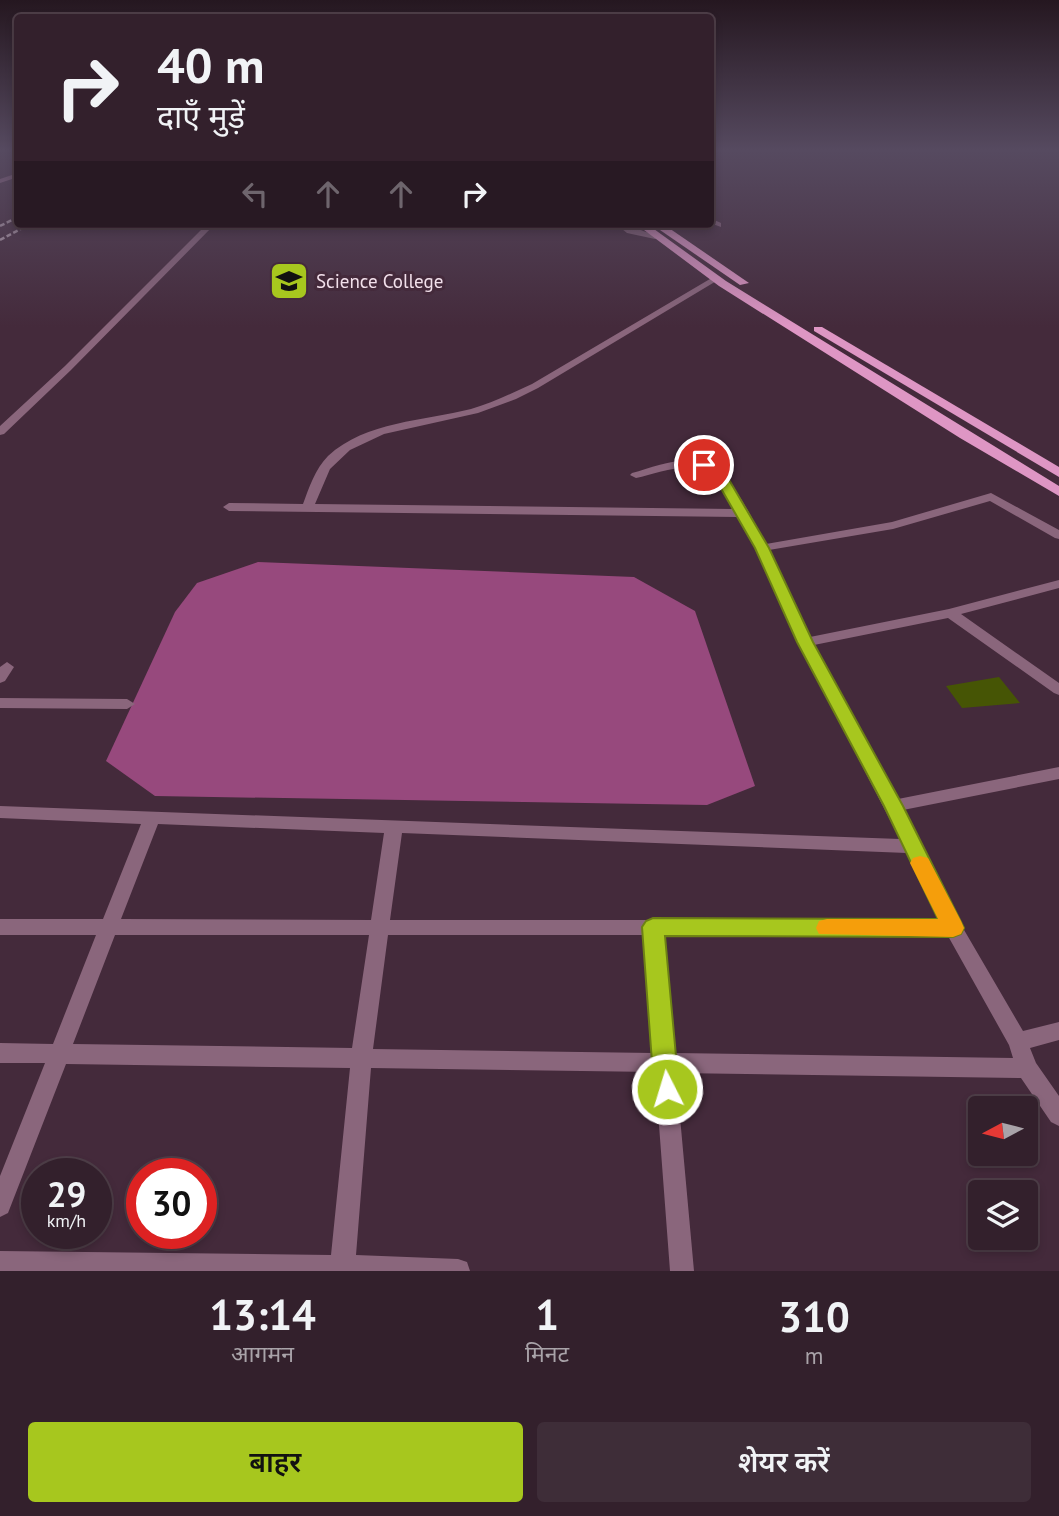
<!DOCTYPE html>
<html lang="hi">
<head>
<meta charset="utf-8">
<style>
	:root { --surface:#33202c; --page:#3e2d38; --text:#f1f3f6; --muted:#a9a3a9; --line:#4e3e48; --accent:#a7c71e }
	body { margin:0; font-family:"PT Sans","Noto Sans Devanagari",sans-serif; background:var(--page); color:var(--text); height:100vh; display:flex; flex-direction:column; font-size:26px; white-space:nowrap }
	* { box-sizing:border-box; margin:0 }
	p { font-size:23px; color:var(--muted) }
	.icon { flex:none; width:38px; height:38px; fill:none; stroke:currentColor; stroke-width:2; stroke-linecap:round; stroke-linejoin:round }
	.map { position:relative; height:1271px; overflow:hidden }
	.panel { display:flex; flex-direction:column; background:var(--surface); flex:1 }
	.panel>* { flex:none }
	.hud { position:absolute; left:14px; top:14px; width:700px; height:214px; border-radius:7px; box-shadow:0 4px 10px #0003,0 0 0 2px var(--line); background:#33202c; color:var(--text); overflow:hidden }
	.needle { width:46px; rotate:263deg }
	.fabs { position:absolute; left:968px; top:1096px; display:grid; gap:14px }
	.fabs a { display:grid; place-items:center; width:70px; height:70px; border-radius:7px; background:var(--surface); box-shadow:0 4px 10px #0003,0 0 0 2px var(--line); font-size:35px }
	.speed { position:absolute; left:21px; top:1158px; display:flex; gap:14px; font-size:35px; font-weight:700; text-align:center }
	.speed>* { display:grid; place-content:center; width:91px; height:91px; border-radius:50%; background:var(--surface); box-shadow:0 4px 10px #0003,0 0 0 2px var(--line); line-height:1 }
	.speed small { font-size:18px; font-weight:400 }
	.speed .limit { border:10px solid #d22; background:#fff; color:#111 }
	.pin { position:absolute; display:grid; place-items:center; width:60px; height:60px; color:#fff; margin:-30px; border:4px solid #fff; border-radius:50%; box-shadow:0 2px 7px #0007 }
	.me { position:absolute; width:77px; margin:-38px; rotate:355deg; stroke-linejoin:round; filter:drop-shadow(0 0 5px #0008) }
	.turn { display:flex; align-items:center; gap:24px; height:147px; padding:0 28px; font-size:32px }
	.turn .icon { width:91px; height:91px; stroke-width:2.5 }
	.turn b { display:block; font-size:49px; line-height:60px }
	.lanes { display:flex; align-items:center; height:66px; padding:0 28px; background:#0003; justify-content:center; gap:35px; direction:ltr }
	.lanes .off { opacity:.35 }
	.eta { display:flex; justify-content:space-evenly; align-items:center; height:119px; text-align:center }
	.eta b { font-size:42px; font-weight:600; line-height:49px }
	.cta { display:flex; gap:14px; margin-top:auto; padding:14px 28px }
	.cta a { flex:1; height:80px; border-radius:7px; background:var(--accent); color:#111; font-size:28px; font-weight:600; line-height:80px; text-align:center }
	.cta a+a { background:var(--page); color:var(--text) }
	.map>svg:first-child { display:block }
	.water { fill:#97497d }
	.building { fill:#465505 }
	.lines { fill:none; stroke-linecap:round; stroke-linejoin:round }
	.minor { fill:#8a667c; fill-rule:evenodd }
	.tertiary { fill:#8a667c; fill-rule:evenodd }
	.secondary { fill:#b981a4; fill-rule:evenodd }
	.primary { fill:#de96c4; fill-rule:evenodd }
	.rail { stroke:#bfaab7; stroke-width:2.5; stroke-dasharray:5 2.5; stroke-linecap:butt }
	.route { fill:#a7c71e; stroke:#6d8114; stroke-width:2 }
	.slow { fill:#f59e0b }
	.labels { text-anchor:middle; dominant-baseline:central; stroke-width:6; stroke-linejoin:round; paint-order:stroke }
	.far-poi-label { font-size:19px; fill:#f2e0eb; stroke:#442a3b; text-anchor:start }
</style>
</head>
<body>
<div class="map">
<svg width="1059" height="1271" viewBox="0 0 1059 1271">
	<rect width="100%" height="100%" fill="#442a3b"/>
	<path class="water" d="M258,562L634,577L695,611L755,786L707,805L155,796L106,761L175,612L197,583Z"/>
	<path class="building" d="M999,677L1020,703L962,708L946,686Z"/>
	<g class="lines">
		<g class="minor">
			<path d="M710,218L721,223V227L710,223Z"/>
			<path d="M715,276H718V280L538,388L516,399L478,413L384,434L350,450L330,469L315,504L733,509C728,500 723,488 716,480C697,456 661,473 636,478L630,475L632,473C650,468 673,459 692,460C729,462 749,515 766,544L892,522L991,493L1059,530V539L1055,538L990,501L893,529L769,550L810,637L949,609L1059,580V588L961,614L1059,683V695L1054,693L948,618L814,645L898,799L1059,767V779L903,810L960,923L1023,1031L1059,1022V1040L1030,1048L1036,1063L1059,1096V1126L1051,1122L1021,1078L676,1073L694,1271H670L655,1072L371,1068L356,1255L458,1259L467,1262L470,1271H0V1251L331,1255L350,1068L66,1064L8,1213L0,1217V1176L45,1063H0V1043L53,1044L96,935H0V919H103L141,824L0,818V806L900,839L798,642L756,548L738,517L229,511L223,507L229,503L303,504C309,488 315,469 328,456C366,421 424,421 471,409C492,403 512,393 532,384ZM158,824L384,833L371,920L121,919ZM402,833L907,853L940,920H390ZM115,935H369L352,1048L73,1044ZM388,935H644L653,1053L373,1049ZM663,935L948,936L1009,1045L1013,1058L674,1053Z"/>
			<path d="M7,662L14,667L5,681L0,683V667Z"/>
			<path d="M0,698L127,699L135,704L127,709L0,708Z"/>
		</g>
		<g class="tertiary">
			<path d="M207,224H215L71,370L4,434L0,435V426L65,366Z"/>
			<path d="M616,224C624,224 651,233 659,237L655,239L627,233Z"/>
		</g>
		<path class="secondary" d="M18,173V177L0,183V179Z"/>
		<g class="primary">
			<path d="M636,224H647L726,281L1059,486V496L960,438L719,286Z"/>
			<path d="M663,225L666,226L749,283L740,285L660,230L658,228Z"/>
			<path d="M814,327H822L1059,467V477L814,331Z"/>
		</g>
		<g class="rail">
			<path d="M0,226L18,217"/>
			<path d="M0,240L30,224"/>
		</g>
	</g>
	<linearGradient id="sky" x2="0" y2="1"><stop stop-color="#251720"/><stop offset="0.46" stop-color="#564a60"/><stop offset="1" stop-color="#564a60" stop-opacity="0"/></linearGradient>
	<rect width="1059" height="327" fill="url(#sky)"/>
	<path class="route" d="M704,461L725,473L769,548L813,642L903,806L964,928L961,934L953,937L665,936L679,1089L675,1097L667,1101L658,1097L654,1089L642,927L646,921L653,918L938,919L884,806L797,642L755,548L715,478L697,465Z"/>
	<path class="slow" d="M920,856L928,858L961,921L964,928L961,934L953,937L819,934L816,928L819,921L827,919H938L910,863L913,858Z"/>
	<defs>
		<g id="university-square" transform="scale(2.0125)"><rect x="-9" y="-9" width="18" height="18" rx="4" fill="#a7c71e" stroke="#442a3b"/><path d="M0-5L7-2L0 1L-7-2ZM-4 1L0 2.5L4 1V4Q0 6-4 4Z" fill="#111"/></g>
	</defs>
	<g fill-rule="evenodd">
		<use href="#university-square" x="289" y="281"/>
	</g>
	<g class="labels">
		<g class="far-poi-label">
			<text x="316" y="281">Science College</text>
		</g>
	</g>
</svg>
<div class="fabs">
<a><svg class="needle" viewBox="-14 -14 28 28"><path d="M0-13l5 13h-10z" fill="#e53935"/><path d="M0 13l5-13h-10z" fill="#a9a3a9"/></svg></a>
<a><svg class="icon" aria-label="layers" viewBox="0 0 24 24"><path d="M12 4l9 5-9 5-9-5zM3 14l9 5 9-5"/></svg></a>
</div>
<div class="speed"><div>29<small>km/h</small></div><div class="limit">30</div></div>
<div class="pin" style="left:704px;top:465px;background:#d93025"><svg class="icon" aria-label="arrive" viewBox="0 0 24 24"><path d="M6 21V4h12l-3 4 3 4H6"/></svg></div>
<svg class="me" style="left:667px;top:1089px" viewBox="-20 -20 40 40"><circle r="17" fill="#a7c71e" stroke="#fff" stroke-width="3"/><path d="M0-11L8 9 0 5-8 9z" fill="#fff"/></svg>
<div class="hud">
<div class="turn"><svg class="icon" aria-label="right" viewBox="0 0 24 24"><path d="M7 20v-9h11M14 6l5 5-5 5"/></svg><div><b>40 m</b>दाएँ मुड़ें</div></div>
<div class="lanes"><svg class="icon off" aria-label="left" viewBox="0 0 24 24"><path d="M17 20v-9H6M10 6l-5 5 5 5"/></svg><svg class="icon off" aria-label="ahead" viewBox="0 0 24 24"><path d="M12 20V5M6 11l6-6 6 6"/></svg><svg class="icon off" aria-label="ahead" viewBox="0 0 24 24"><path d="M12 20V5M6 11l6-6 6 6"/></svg><svg class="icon" aria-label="right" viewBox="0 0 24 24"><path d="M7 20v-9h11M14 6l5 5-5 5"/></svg></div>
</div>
</div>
<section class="panel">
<div class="eta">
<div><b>13:14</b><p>आगमन</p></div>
<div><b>1</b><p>मिनट</p></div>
<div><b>310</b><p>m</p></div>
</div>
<div class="cta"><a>बाहर</a><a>शेयर करें</a></div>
</section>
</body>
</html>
